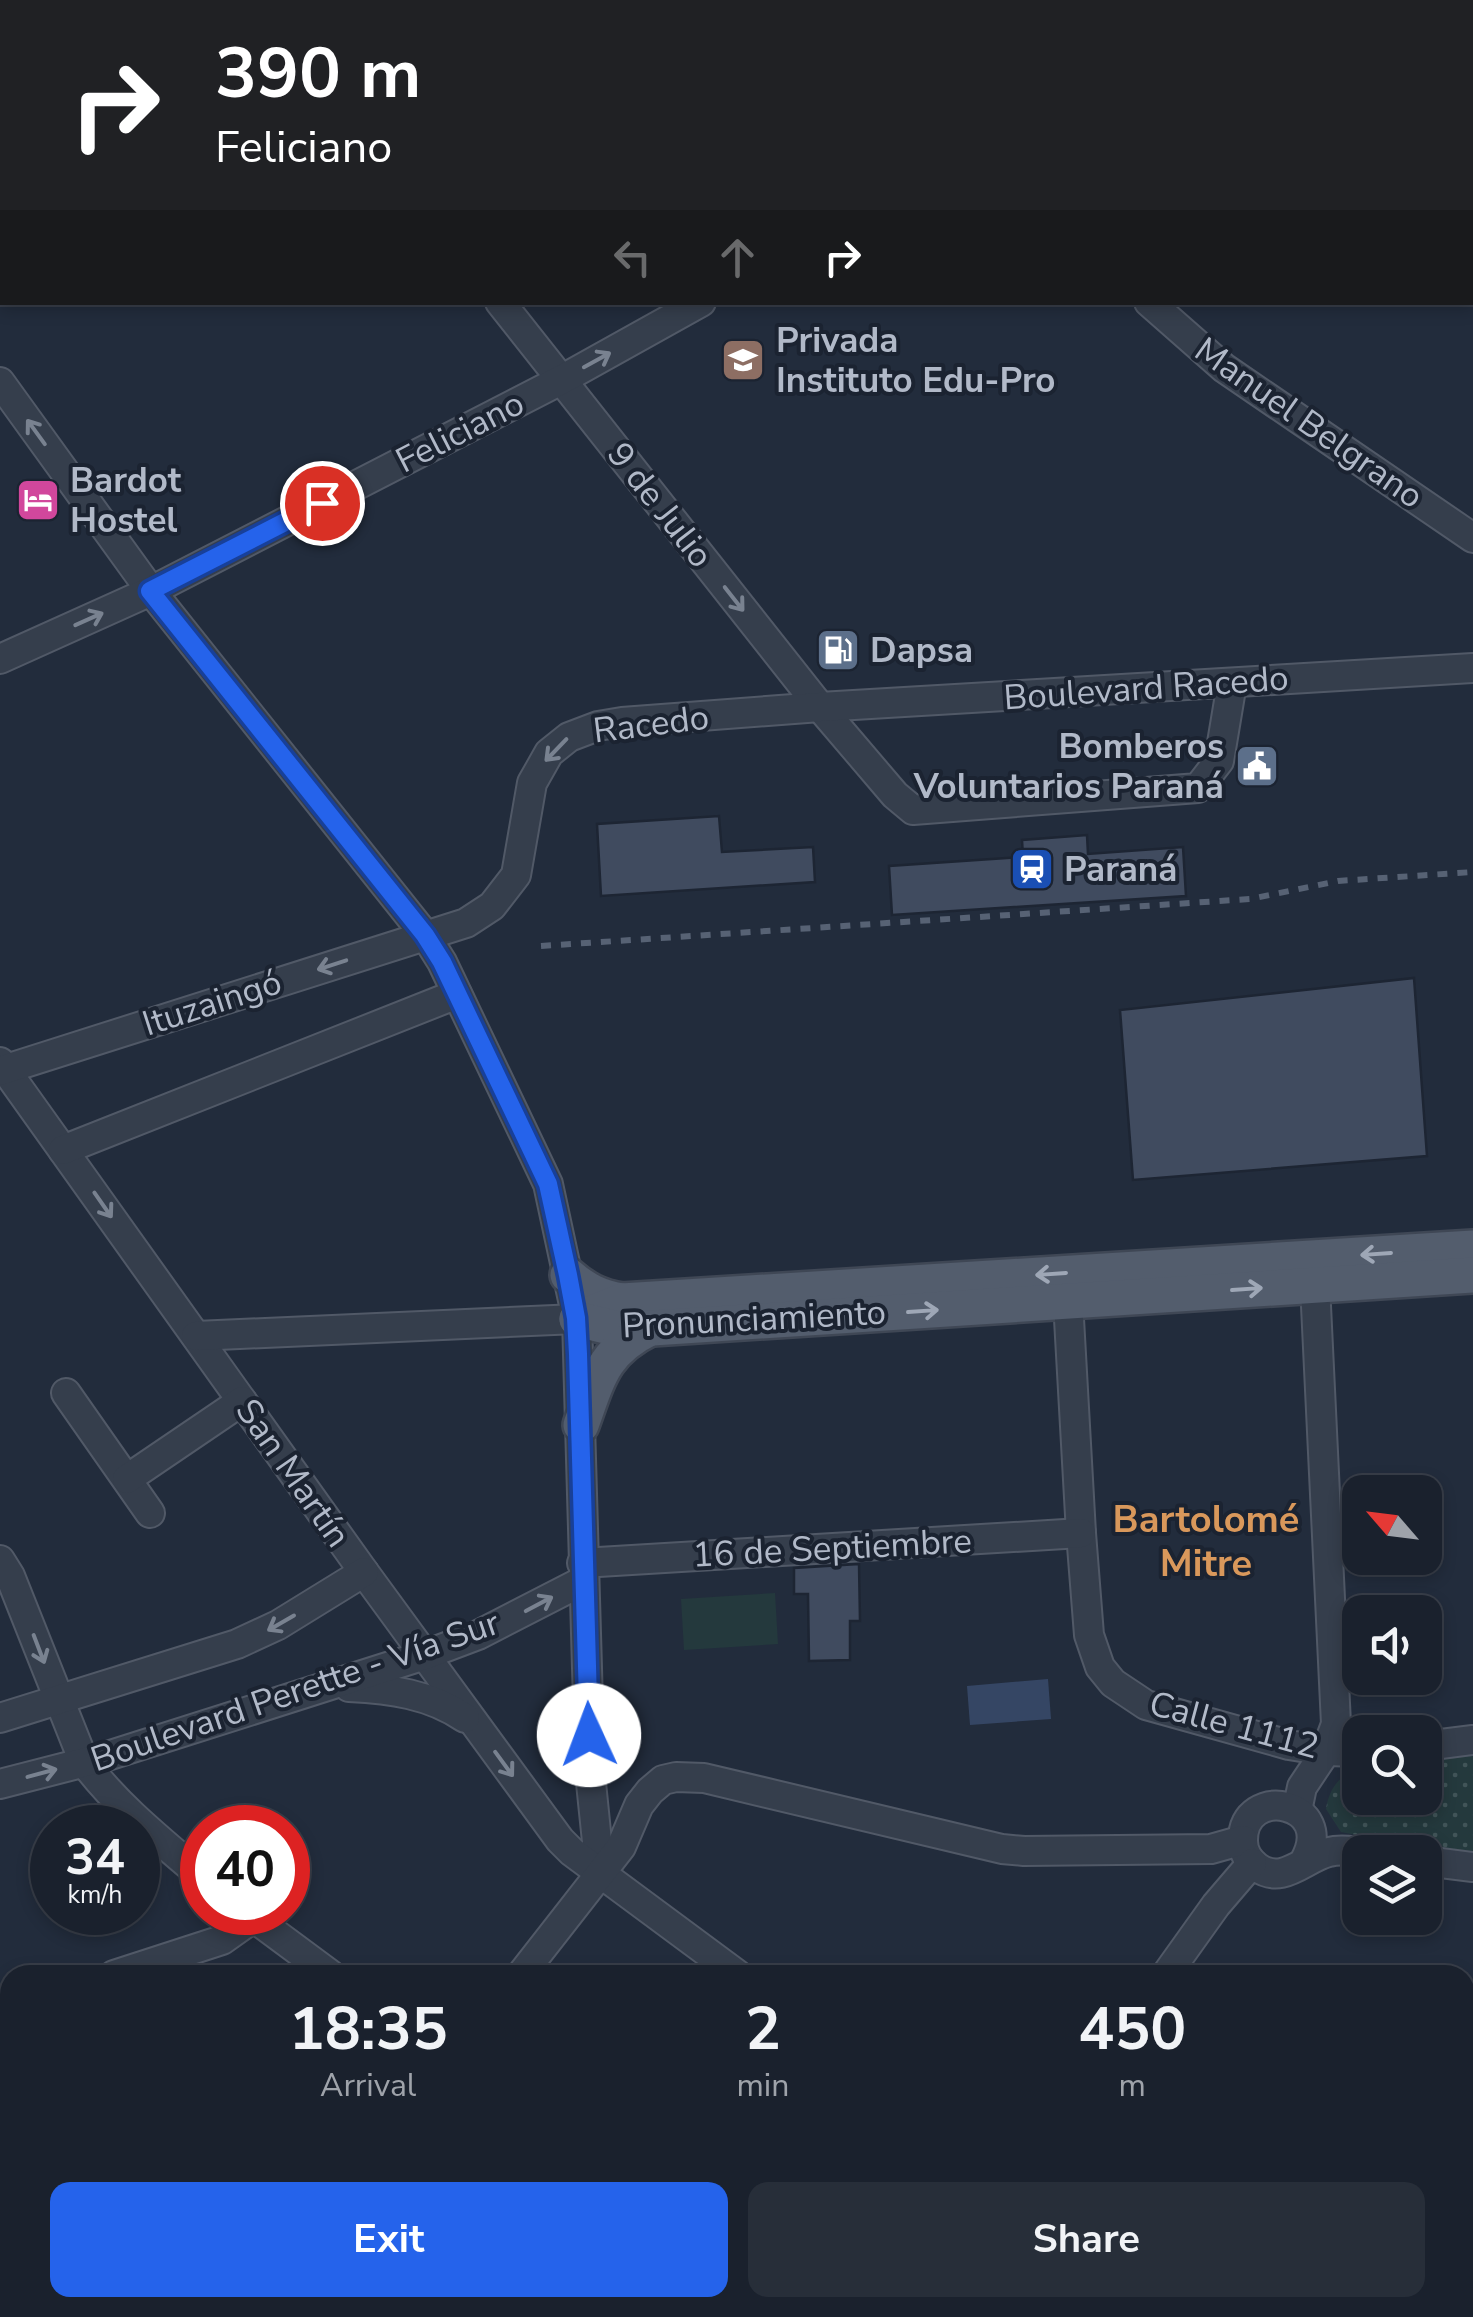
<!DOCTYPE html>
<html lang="en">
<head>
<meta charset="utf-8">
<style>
	:root { --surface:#1a212d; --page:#272e39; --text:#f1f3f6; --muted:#9fa3aa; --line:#383e49; --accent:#2563eb }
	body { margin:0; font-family:"Nunito Sans",sans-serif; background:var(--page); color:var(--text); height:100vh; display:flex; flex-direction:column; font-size:38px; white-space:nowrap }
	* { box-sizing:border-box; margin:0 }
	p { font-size:32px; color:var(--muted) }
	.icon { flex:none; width:55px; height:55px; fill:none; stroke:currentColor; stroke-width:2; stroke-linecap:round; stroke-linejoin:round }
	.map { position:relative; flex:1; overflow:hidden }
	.side { position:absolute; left:0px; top:1965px; width:1475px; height:352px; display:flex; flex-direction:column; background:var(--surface); border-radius:30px 30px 0 0; box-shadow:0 5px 15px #0003,0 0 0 2px var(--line) }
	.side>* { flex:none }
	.hud { position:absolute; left:0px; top:0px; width:1475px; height:305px; box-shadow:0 5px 15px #0003,0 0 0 2px var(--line); background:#202124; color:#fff; overflow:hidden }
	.needle { width:65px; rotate:298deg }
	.tools { position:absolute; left:1342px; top:1475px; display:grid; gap:20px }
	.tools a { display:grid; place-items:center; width:100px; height:100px; border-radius:20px; background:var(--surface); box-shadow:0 5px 15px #0003,0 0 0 2px var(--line); font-size:50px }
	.speed { position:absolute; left:30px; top:1805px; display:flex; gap:20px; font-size:50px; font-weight:700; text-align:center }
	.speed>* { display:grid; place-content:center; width:130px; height:130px; border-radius:50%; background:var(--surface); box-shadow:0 5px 15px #0003,0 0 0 2px var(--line); line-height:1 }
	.speed small { font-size:25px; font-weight:400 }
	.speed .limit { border:15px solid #d22; background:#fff; color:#111 }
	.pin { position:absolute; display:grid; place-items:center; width:85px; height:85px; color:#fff; margin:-42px; border:5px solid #fff; border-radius:50%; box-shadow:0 2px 10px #0007 }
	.me { position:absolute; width:110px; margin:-55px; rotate:358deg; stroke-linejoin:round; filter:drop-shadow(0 0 8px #0008) }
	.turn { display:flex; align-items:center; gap:35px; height:210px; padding:0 50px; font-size:45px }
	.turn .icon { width:130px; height:130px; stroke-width:2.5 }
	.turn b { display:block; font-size:70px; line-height:85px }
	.lanes { display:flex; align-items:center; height:95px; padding:0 50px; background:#0003; justify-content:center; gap:50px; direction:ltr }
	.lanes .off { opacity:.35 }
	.eta { display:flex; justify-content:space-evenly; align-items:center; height:170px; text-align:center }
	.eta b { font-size:60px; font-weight:700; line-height:70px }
	.cta { display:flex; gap:20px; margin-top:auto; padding:20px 50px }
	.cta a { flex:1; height:115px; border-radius:20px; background:var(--accent); color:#fff; font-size:40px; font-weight:700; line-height:115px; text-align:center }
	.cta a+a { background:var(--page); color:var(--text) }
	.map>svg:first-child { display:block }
	.park { fill:url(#park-dots) }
	.garden { fill:#24393d }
	.water { fill:#354664 }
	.building { fill:#404b5f; stroke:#1d2533; stroke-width:2.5 }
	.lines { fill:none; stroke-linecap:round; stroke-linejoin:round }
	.minor-casing { stroke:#515967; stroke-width:32 }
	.major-casing { stroke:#3f4755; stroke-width:40 }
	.minor { stroke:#353e4c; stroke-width:28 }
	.major { stroke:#535d6d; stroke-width:35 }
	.rail { stroke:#576274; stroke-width:6; stroke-dasharray:10 10; stroke-linecap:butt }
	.oneway { stroke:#798290 }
	.oneway2 { stroke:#9ea7b6 }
	.route-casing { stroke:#184099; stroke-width:25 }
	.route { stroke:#2563eb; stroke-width:18 }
	.labels { text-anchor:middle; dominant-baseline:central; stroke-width:8; stroke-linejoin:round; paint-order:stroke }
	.poi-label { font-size:35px; font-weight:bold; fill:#b1b9c8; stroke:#1b2331; text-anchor:start }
	.street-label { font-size:35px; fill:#b1b9c8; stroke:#1b2331 }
	.neighbourhood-label { font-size:38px; font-weight:bold; fill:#d9985b; stroke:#1b2331 }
</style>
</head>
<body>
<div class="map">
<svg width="1473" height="2317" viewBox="0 0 1473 2317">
	<defs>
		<pattern id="park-dots" width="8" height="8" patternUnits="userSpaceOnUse" patternTransform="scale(2.5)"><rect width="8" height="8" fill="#24393d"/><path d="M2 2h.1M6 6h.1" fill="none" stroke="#415458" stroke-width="1.8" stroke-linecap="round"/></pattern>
	</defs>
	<rect width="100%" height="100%" fill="#222c3c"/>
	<path class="park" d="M1473,1754V1852L1397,1843L1341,1832L1326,1809C1330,1785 1340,1778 1359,1765L1360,1798H1425V1757Z"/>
	<path class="garden" d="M775,1593L778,1644L684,1650L681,1599Z"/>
	<path class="water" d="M1048,1679L1051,1719L970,1725L967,1686Z"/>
	<g class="building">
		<path d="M719,816L722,852L813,847L815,882L601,896L597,824Z"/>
		<path d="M1087,835L1088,854L1183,847L1186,896L892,915L889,866L1023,857L1022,840Z"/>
		<path d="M1414,978L1427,1156L1133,1180L1120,1010Z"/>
		<path d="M859,1564L860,1621H850V1660L809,1661L808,1594H794V1568Z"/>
	</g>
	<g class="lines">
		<g class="minor-casing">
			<g id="minor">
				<path d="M870,0L872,2"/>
				<path d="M1261,0L1263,2"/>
				<path d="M1451,0L1452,2"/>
				<path d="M275,2L280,0"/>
				<path d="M1161,2L1164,0"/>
				<path d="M1472,39L1473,40"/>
				<path d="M0,155L2,153"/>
				<path d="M1472,187L1473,186"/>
				<path d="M1472,225H1473"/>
				<path d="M500,302L820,707L895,795L913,810L1198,788L1219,761L1232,683"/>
				<path d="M1149,302L1224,368L1473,538"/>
				<path d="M0,382L151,591L425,935L442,962L548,1184L577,1319L590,1773L600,1871"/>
				<path d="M0,659L151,591L561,380L701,302"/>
				<path d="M0,1062L364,1572L560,1840L572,1852L738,1975"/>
				<path d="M0,1071L466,923L492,906L516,875L532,783L549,753L569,737L598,726L622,722L820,707L1473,668"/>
				<path d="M63,1150L457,994"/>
				<path d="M1068,1301L1081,1533L1089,1635L1100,1667L1113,1683L1146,1705L1289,1745L1326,1751L1360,1752"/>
				<path d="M196,1336L577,1319"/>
				<path d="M66,1393L150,1513"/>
				<path d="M127,1479L242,1401"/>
				<path d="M0,1560L10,1576L84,1762C117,1806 161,1841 202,1876"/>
				<path d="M582,1563L1081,1533"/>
				<path d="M349,1687C390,1689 430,1694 465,1718"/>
				<path d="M0,1718L237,1644L278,1625L364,1572"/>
				<path d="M1425,1746L1473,1740"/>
				<path d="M0,1784L101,1758L425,1655L478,1635L583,1581"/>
				<path d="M1297,1811L1302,1787L1326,1751L1336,1724L1315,1285"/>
				<path d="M1425,1861L1473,1867"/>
				<path d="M1304,1862C1339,1801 1242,1783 1243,1841C1243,1852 1249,1861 1257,1867C1283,1886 1304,1858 1329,1852C1340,1849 1350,1851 1360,1852"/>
				<path d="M246,1912L331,1975"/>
				<path d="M114,1975L222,1940L253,1918"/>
				<path d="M521,1975L621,1847L639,1805L650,1791L663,1780L676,1777L704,1778L1002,1849L1024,1851L1211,1849L1243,1840"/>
				<path d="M1166,1975L1216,1905L1252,1863"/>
				<path d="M0,2012L10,2009"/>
				<path d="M0,2174L10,2171"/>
				<path d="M1465,2266L1473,2256"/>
				<path d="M341,2308L354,2317"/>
				<path d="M1179,2308L1192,2317"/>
				<path d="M257,2317L264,2308"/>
				<path d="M627,2317L632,2311"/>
				<path d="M922,2317L929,2308"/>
				<path d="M1425,2317L1432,2308"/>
			</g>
		</g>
		<g class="major-casing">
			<g id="major">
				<path d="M568,1275C585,1290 599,1297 622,1301"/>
				<path d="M577,1319L622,1301L1473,1248"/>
				<path d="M577,1319L622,1330L1473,1275"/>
				<path d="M581,1425C598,1378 603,1351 650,1328"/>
			</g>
		</g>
		<use href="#minor" class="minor"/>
		<use href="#major" class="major"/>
		<path class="rail" d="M541,946L1250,899L1338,881L1473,872"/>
	</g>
	<defs><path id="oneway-shaft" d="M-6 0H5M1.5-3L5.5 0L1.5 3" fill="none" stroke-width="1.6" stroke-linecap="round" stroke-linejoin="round" transform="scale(2.5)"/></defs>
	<g class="oneway">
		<use href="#oneway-shaft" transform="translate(597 360) rotate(-29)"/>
		<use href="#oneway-shaft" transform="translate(36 432) rotate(-126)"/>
		<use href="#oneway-shaft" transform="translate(734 599) rotate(52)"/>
		<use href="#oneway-shaft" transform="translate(89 619) rotate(-24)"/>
		<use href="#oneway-shaft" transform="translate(556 750) rotate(134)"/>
		<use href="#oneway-shaft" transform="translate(332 965) rotate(162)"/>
		<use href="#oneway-shaft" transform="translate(103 1205) rotate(55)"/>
		<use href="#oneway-shaft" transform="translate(539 1604) rotate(-28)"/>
		<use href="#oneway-shaft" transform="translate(281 1623) rotate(150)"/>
		<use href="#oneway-shaft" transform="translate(39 1649) rotate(69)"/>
		<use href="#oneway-shaft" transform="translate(504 1764) rotate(54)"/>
		<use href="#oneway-shaft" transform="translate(42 1773) rotate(-15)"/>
	</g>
	<g class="oneway2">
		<use href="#oneway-shaft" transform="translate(1376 1254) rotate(176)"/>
		<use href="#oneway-shaft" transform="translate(1051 1274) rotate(176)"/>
		<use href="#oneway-shaft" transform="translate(1247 1289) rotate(-4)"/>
		<use href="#oneway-shaft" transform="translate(923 1311) rotate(-4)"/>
	</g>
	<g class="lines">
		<g class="route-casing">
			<path id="route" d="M322,503L150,591L425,935L442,962L548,1184L568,1275L576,1318L578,1354L589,1735"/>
		</g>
		<use href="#route" class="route"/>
	</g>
	<defs>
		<g id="school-square" transform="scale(2.25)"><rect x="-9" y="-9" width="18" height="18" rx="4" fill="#8d6e63" stroke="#1b2331"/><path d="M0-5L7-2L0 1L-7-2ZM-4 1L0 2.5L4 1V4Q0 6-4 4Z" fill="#fff"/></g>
		<g id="hotel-square" transform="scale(2.25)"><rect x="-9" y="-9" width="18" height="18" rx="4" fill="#d1479c" stroke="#1b2331"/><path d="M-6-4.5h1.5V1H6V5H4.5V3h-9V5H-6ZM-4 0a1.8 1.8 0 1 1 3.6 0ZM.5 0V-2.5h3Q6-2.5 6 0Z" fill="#fff"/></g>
		<g id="fuel-square" transform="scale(2.25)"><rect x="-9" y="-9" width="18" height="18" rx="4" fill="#5c6f8a" stroke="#1b2331"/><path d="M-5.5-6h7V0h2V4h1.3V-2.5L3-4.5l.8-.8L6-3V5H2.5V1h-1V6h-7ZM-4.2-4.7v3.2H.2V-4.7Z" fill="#fff"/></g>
		<g id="civic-square" transform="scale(2.25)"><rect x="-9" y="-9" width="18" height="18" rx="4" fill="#5c6f8a" stroke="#1b2331"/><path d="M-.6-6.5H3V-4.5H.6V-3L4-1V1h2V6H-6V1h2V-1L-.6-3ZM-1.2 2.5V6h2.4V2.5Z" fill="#fff"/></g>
		<g id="station-square" transform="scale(2.25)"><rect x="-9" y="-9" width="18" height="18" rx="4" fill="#1a4fb4" stroke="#1b2331"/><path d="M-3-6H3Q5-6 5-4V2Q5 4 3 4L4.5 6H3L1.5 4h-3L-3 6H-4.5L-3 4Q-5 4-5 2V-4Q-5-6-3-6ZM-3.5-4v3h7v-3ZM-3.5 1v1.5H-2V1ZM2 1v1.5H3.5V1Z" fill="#fff"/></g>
	</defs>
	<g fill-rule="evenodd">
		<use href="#school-square" x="743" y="360"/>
		<use href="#hotel-square" x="38" y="500"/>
		<use href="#fuel-square" x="838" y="650"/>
		<use href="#civic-square" x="1257" y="766"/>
		<use href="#station-square" x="1032" y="869"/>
	</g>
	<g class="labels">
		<g class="poi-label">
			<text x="776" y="340">Privada<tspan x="776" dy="40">Instituto Edu-Pro</tspan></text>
			<text x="70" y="480">Bardot<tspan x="70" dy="40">Hostel</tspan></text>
			<text x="870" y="650">Dapsa</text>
			<text x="1224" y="746" text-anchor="end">Bomberos<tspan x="1224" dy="40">Voluntarios Paraná</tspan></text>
			<text x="1064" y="869">Paraná</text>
		</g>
		<g class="street-label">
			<text transform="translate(1309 423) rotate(35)">Manuel Belgrano</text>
			<text transform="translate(460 432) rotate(-27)">Feliciano</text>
			<text transform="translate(660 505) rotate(52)">9 de Julio</text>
			<text transform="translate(1146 688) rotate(-4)">Boulevard Racedo</text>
			<text transform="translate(651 724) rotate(-7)">Racedo</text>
			<text transform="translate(212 1003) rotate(-18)">Ituzaingó</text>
			<text transform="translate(754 1319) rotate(-3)">Pronunciamiento</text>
			<text transform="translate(293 1473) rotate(55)">San Martín</text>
			<text transform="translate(832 1548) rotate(-3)">16 de Septiembre</text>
			<text transform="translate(295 1691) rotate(-19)">Boulevard Perette - Vía Sur</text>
			<text transform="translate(1234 1725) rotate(15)">Calle 1112</text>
		</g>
		<g class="neighbourhood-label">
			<text x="1206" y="1519">Bartolomé<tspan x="1206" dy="44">Mitre</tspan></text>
		</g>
	</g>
</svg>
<div class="tools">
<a><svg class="needle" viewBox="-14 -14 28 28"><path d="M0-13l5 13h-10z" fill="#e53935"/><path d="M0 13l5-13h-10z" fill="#9fa3aa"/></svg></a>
<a><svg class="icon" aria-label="sound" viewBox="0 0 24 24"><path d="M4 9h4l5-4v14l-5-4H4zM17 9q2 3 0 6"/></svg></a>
<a><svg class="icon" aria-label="search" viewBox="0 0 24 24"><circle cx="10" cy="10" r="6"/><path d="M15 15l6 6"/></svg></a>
<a><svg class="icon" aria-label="layers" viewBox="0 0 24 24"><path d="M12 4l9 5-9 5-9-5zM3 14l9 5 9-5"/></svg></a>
</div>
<div class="speed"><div>34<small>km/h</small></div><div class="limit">40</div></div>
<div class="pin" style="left:322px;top:503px;background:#d93025"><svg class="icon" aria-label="arrive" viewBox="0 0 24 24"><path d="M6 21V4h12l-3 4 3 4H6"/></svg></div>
<svg class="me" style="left:589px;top:1735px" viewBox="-20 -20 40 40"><circle r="19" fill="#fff"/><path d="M0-13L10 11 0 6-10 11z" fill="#2563eb"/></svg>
<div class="hud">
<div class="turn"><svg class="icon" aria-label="right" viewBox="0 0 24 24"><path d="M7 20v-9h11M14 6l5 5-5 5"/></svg><div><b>390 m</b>Feliciano</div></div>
<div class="lanes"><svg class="icon off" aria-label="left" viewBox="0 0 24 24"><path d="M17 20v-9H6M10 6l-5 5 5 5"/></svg><svg class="icon off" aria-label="ahead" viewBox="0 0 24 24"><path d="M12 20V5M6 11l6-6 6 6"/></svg><svg class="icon" aria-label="right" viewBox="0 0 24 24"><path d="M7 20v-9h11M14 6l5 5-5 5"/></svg></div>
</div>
<section class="side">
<div class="eta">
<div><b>18:35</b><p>Arrival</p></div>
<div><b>2</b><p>min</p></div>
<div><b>450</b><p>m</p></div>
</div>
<div class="cta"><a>Exit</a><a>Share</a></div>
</section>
</div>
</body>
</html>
